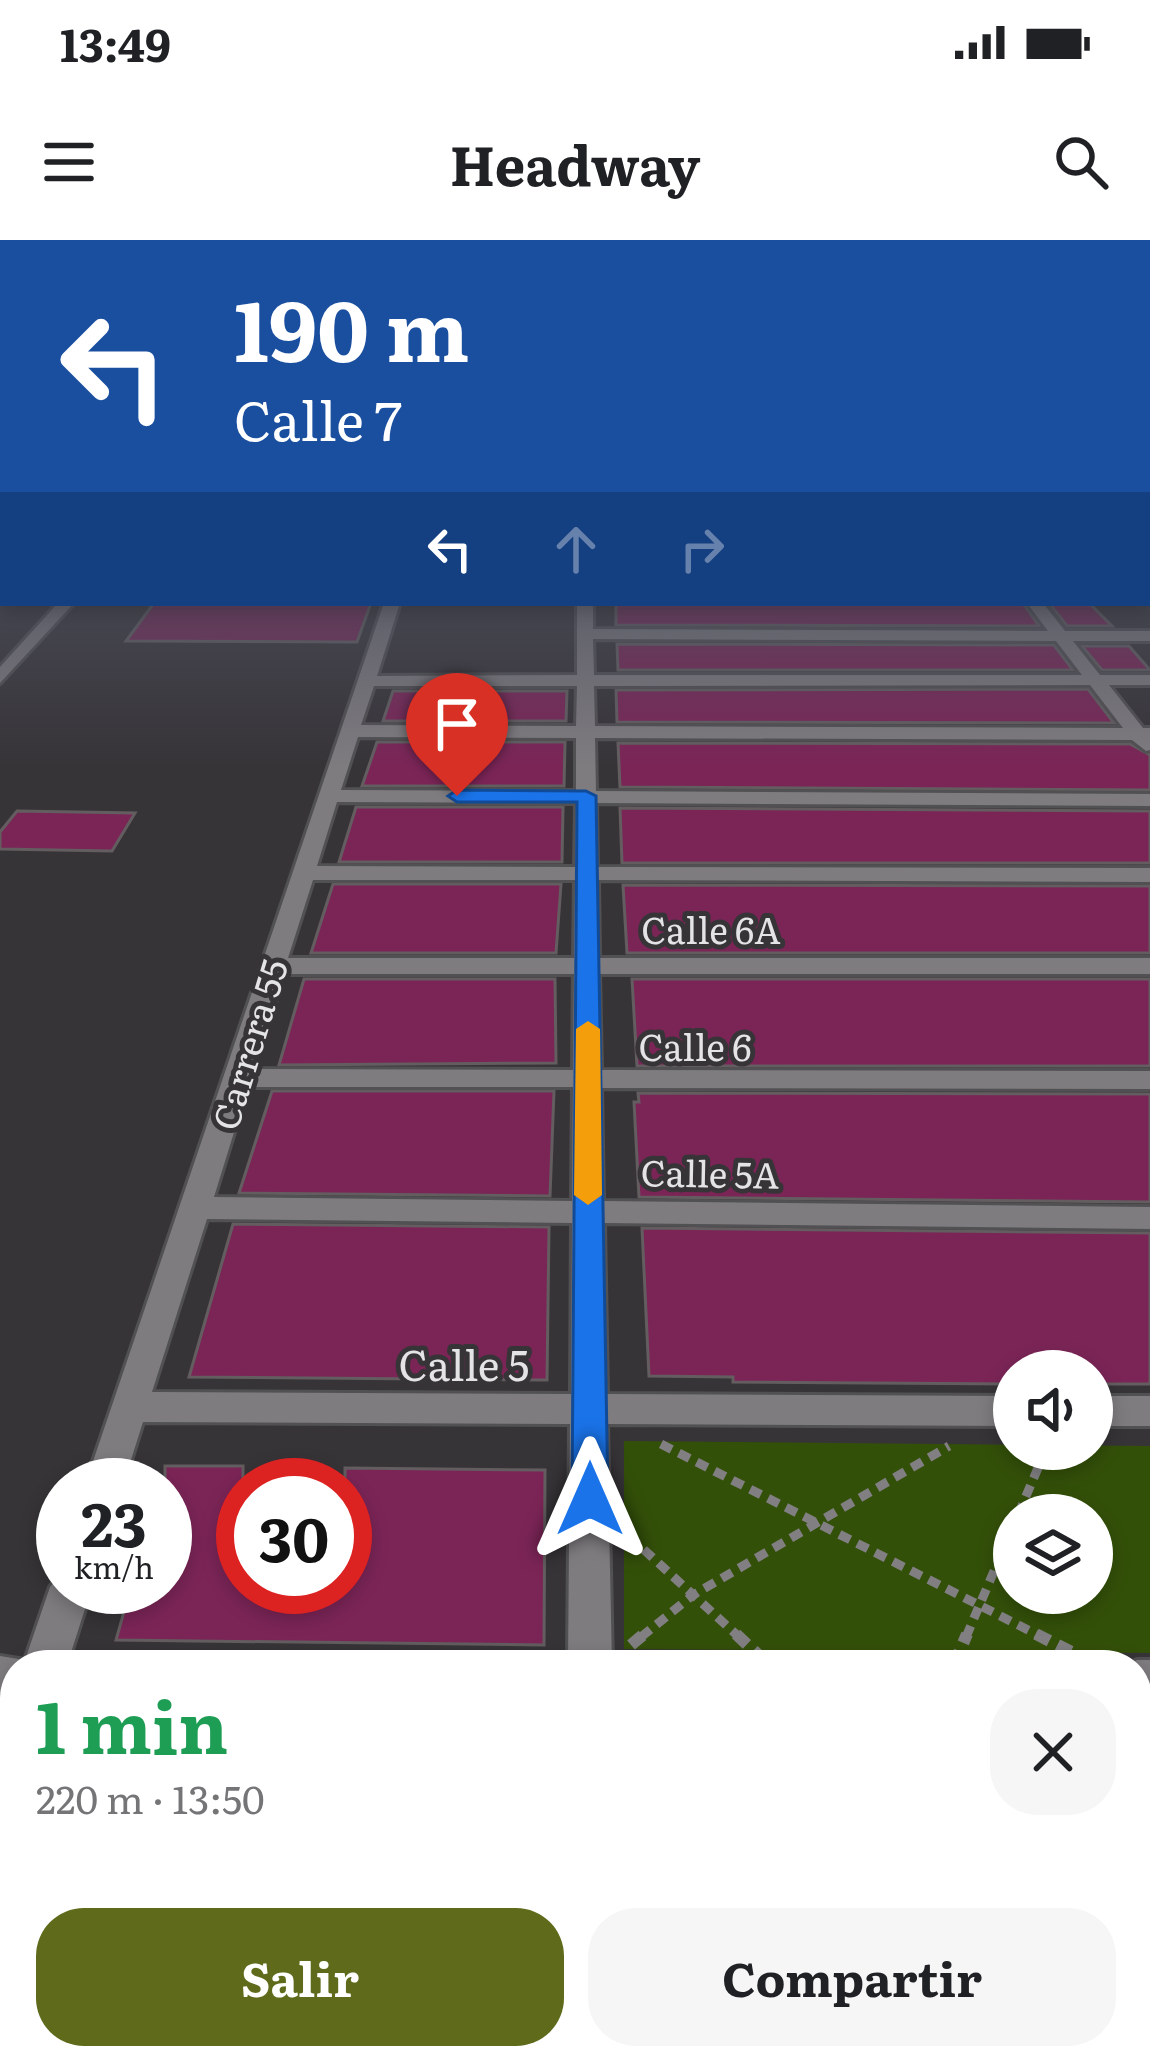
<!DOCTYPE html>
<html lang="es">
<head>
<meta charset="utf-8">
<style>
	:root { --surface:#fff; --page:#f6f6f6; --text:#202124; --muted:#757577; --accent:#5f6b1b }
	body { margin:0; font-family:Literata,serif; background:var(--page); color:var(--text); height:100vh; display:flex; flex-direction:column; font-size:45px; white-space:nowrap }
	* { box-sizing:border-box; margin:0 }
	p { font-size:39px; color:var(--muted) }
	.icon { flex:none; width:66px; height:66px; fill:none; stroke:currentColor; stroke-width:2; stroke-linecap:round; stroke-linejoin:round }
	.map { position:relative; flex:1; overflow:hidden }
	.sheet { position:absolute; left:0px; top:1410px; width:1152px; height:420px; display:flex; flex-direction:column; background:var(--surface); border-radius:48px 48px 0 0; box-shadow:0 6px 18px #0003 }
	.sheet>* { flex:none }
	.banner { position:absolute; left:0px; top:0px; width:1152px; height:366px; box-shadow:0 6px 18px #0003; background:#1a4fa0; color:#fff; overflow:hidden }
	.fabs { position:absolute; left:993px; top:1110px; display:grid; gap:24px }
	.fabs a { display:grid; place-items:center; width:120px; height:120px; border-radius:50%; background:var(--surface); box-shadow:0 6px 18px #0003; font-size:60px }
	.speed { position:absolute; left:36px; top:1218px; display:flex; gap:24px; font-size:60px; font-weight:700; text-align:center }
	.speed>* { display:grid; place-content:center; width:156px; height:156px; border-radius:50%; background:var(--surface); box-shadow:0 6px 18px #0003; line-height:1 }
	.speed small { font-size:30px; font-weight:400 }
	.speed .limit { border:18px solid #d22; background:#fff; color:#111 }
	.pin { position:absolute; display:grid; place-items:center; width:102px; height:102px; color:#fff; margin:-123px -51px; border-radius:50% 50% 50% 0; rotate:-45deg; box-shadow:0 0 12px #0007 }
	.pin .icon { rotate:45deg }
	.me { position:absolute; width:132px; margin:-66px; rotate:0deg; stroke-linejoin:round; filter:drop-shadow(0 0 9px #0008) }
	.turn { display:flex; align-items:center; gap:42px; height:252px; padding:0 36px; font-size:54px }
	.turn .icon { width:156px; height:156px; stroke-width:2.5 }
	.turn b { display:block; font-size:84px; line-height:102px }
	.lanes { display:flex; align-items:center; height:114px; padding:0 36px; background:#0003; justify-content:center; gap:60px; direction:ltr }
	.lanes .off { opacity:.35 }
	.round { display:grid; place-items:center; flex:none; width:126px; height:126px; border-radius:48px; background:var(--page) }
	.overview { display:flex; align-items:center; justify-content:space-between; height:204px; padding:0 36px }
	h1 { font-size:72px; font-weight:700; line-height:90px; color:#1e9e55 }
	.primary-button { display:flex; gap:24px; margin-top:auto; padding:24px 36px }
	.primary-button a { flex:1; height:138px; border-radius:48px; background:var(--accent); color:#fff; font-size:48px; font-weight:700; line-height:138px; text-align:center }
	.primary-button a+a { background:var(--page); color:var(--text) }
	.status { display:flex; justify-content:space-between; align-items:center; height:84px; padding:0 60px; background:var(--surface); direction:ltr }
	.status svg { height:33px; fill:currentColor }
	header { display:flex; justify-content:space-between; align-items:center; height:156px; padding:0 36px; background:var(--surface); font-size:54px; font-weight:700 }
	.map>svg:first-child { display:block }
	.green { fill:#335009; fill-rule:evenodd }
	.building { fill:#7b2557; stroke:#635d60; stroke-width:3 }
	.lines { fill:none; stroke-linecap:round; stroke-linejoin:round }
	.minor-casing { stroke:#515052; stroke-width:6 }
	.highway-casing { stroke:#515052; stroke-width:6 }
	.path-far1 { stroke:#817f82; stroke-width:9; stroke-dasharray:12 8; stroke-linecap:butt }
	.path { stroke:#817f82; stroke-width:12; stroke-dasharray:15 9; stroke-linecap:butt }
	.minor { fill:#7f7c80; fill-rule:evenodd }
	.highway { fill:#d5af53; fill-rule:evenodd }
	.route { fill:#1a73e8; stroke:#114b97; stroke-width:3 }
	.slow { fill:#f59e0b }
	.labels { text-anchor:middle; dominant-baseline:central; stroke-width:10; stroke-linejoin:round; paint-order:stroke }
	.street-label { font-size:36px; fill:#e4e3e5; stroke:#373438 }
	.near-street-label { font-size:42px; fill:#e4e3e5; stroke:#373438 }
</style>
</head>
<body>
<div class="status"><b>13:49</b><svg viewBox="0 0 49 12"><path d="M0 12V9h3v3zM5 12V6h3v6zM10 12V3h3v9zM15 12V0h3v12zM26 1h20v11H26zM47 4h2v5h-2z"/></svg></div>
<header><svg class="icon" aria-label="menu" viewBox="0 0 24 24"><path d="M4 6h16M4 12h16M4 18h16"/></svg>Headway<svg class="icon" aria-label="search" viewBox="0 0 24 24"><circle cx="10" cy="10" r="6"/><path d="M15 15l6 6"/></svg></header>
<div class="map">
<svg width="1150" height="1830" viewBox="0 0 1150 1830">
	<rect width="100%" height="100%" fill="#373438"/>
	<path class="green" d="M624,1201L1150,1206V1413L624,1409ZM1014,1275H1092V1353H1014Z"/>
	<g class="building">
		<path d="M154,363H371L357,402L126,401Z"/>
		<path d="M616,363H1023L1039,386L616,385Z"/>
		<path d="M1049,363L1090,364L1112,386H1067Z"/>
		<path d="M617,404L1054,405L1073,430H618Z"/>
		<path d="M1082,406H1129L1150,430H1102Z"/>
		<path d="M1088,449L1114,483L617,482L616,450Z"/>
		<path d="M393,451H567L566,481H383Z"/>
		<path d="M377,502H565L564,546H362Z"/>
		<path d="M618,503L1130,504L1150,515V550L620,547Z"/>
		<path d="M356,567H563L562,622H339Z"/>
		<path d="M620,568L1150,571V623H622Z"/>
		<path d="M17,571L135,573L112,611L0,609V592Z"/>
		<path d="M333,644H561L556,713H311Z"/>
		<path d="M623,645L1150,646V713H627Z"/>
		<path d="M304,739H555L556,823L279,825Z"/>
		<path d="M632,739H1150V826H637Z"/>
		<path d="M272,851H554L550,956L239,953Z"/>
		<path d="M638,853L1150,854V962L639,957L634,862H639Z"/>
		<path d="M233,984L549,987L547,1140L189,1137Z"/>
		<path d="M642,988L1150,993V1144H1092V1131H1014V1144L733,1142V1137L649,1136Z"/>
		<path d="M165,1226H243V1347H345V1228L545,1230L544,1405L116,1400L131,1347H165Z"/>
	</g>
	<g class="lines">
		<g class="minor-casing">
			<g id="minor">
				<rect x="1149" y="316" width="1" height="8"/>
				<rect x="0" y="321" width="3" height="8"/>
				<rect x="1149" y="350" width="1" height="10"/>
				<path d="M58,363H74L0,443V427Z"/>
				<path d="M384,363H400L377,436L577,435V363H593V389L1048,391L1027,363H1043L1065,391H1150V401H1073L1100,435H1150V445H1109L1143,488H1150V510L1146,511L1132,500L595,498L596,551L1150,554V566L596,563L597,627L1150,628V642L598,640L599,718H1150V734H599L601,830L1150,831V849L601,848L603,961L1150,967V989L604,983L607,1154L1014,1156V1186L607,1184L612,1425H568L570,1184L143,1182L123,1245H85ZM593,399L1056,401L1082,435H594ZM1090,445L1123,488L595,486L594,446ZM374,446H577L576,486L361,485ZM358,497L576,498V551L341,550ZM337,562L576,563L575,627L317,626ZM313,640H575L574,718H288ZM284,734H574L573,830L254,829ZM248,847H573L572,961L214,957ZM207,979L572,983L571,1154L152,1152Z"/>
				<rect x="1092" y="1156" width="58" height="30"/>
				<path d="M63,1331V1347H92L67,1425H15V1458H0V1416L25,1420L50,1347Z"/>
				<path d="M1137,1420H1150V1464H1137V1425H1126Z"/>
				<path d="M15,1496V1582L0,1589V1502Z"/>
				<path d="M0,1776L15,1777V1815H37L34,1823L0,1830Z"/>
				<path d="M1137,1790H1150V1830H806L800,1815H1137Z"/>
				<rect x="565" y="1815" width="54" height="15"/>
			</g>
		</g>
		<g class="highway-casing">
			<rect id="highway" x="1149" y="273" width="1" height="10"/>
		</g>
		<g class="path-far1">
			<path d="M661,1204L1042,1397"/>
			<path d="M1018,1275L1046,1209"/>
			<path d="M629,1296L739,1397"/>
			<path d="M641,1397L693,1355L949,1206"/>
			<path d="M966,1397L1014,1284"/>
		</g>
		<g class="path">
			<path d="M736,1394L769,1425"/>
			<path d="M1036,1394L1097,1425"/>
			<path d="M631,1405L644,1394"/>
			<path d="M954,1425L967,1394"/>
		</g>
		<use href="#minor" class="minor"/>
		<use href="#highway" class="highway"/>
	</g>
	<linearGradient id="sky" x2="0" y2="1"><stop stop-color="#1e1d1f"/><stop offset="0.51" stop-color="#4d505e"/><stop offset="1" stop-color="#4d505e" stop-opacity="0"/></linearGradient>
	<rect width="1150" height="527" fill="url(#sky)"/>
	<path class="route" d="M586,551L596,556L608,1259L602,1270L590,1275L577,1270L572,1259L577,562H457L448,556L457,550Z"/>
	<path class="slow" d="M588,781L600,789L602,955L588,965L574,955L576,789Z"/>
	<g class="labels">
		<g class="street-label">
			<text x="711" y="688">Calle 6A</text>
			<text transform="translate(248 804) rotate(-73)">Carrera 55</text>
			<text x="695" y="805">Calle 6</text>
			<text transform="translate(710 932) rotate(1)">Calle 5A</text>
		</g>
		<g class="near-street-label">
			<text x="464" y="1123">Calle 5</text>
		</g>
	</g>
</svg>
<div class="fabs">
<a><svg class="icon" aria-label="sound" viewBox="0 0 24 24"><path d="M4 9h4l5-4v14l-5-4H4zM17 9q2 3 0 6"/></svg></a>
<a><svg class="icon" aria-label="layers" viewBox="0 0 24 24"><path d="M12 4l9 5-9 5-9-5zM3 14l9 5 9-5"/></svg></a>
</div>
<div class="speed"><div>23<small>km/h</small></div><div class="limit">30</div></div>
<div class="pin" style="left:457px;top:556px;background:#d93025"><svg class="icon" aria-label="arrive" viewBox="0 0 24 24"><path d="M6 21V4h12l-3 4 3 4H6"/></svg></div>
<svg class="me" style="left:590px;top:1259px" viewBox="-20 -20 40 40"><path d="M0-17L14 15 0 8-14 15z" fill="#1a73e8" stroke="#fff" stroke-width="4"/></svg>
<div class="banner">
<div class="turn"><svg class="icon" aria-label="left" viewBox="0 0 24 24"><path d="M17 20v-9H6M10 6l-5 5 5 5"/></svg><div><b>190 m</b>Calle 7</div></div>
<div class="lanes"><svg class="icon" aria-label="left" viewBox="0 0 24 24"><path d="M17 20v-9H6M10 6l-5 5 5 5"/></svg><svg class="icon off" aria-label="ahead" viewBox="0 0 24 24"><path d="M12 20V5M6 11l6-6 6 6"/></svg><svg class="icon off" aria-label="right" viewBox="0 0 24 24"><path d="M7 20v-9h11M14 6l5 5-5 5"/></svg></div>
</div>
<section class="sheet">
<div class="overview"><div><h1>1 min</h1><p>220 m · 13:50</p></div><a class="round"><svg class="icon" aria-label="close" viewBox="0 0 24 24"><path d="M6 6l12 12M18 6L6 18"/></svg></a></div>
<div class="primary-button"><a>Salir</a><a>Compartir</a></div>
</section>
</div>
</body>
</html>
